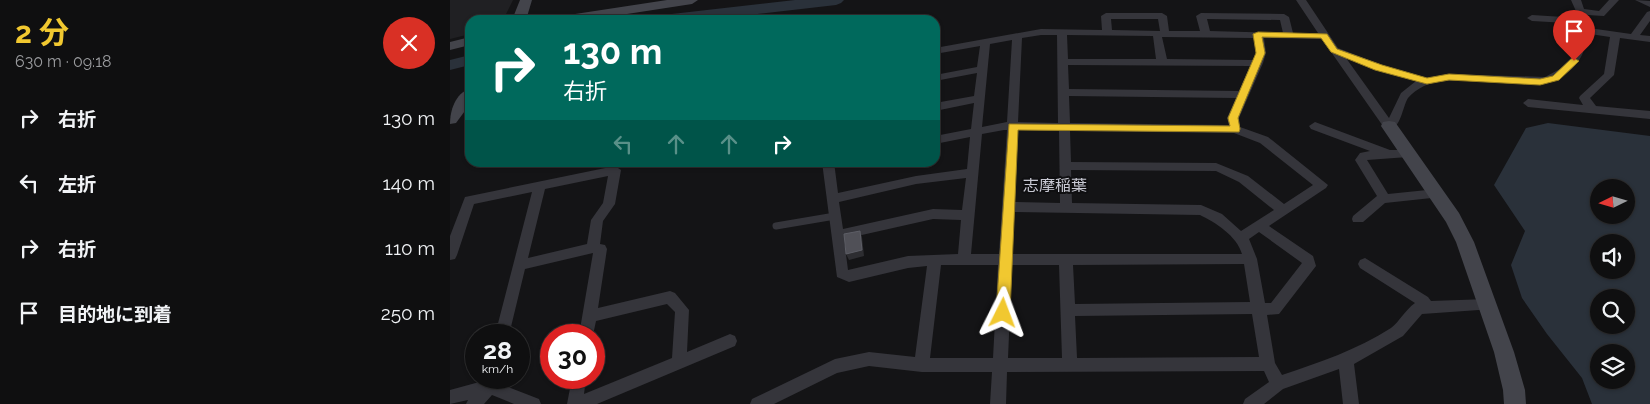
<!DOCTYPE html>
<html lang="ja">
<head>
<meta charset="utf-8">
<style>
	:root { --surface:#0f0f10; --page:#181819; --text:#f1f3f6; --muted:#9b9c9f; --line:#2f2f30; --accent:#f1c830 }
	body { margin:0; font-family:Raleway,"Noto Sans JP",sans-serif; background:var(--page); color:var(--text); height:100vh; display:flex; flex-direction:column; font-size:19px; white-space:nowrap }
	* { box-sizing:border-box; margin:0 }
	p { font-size:16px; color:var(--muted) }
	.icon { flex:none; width:28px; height:28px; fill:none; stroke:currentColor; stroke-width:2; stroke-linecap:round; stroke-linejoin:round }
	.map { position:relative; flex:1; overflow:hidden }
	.panel { display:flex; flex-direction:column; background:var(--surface); width:450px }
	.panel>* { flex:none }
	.hud { position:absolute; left:15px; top:15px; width:475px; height:152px; border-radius:15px; box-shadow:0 1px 4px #0004,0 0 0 1px var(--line); background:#00695c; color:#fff; overflow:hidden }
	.needle { width:32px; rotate:265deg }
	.fabs { position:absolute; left:1140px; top:179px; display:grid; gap:10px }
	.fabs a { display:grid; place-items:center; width:45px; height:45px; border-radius:50%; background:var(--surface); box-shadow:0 1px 4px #0004,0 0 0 1px var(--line); font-size:25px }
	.speed { position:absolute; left:15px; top:324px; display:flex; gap:10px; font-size:25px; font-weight:700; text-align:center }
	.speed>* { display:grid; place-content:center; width:65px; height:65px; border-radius:50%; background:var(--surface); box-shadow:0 1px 4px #0004,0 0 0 1px var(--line); line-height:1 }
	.speed small { font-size:12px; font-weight:400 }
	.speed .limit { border:8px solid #d22; background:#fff; color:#111 }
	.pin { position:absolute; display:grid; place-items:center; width:42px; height:42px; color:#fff; margin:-51px -21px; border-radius:50% 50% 50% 0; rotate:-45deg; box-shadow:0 0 5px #0007 }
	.pin .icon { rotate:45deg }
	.me { position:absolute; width:55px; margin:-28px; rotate:3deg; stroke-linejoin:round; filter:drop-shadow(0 0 4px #0008) }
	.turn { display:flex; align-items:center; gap:18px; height:105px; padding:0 15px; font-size:22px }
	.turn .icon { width:65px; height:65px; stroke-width:2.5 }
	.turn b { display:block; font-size:35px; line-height:42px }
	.lanes { display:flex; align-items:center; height:48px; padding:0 15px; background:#0003; justify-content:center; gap:25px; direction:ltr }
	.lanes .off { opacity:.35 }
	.round { display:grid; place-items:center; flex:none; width:52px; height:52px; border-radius:26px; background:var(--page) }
	.overview { display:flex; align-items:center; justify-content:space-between; height:85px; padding:0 15px }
	h1 { font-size:30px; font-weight:700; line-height:38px; color:var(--accent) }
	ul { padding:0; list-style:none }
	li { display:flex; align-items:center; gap:15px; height:65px; padding:0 15px }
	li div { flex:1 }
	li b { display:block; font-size:19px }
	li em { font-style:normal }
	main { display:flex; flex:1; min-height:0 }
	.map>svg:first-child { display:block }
	.built { fill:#202023 }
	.water { fill:#2a313a; fill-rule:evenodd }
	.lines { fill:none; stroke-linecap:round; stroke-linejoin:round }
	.river { fill:#2a313a; fill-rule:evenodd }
	.lane { stroke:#35353b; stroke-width:7 }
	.street { fill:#35353b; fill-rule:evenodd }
	.secondary { fill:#43444b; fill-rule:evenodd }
	.shaded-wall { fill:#2d2d31 }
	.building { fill:#505057; stroke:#5d5e66 }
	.route { fill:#f1c830; stroke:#9d821f }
	.labels { text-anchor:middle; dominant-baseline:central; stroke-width:4; stroke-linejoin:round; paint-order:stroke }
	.quarter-label { font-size:16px; fill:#c7c8d2; stroke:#0f0f11 }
</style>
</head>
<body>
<main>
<section class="panel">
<div class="overview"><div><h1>2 分</h1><p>630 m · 09:18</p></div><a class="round" style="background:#d93025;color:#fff"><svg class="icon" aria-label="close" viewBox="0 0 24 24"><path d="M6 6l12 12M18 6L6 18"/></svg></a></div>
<ul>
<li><svg class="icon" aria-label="right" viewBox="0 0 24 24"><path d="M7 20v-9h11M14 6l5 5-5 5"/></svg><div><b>右折</b></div><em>130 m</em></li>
<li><svg class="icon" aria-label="left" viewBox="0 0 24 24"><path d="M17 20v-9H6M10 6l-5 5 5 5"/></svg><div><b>左折</b></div><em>140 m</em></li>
<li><svg class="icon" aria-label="right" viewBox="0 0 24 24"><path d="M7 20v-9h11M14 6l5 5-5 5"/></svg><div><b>右折</b></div><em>110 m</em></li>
<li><svg class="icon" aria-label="arrive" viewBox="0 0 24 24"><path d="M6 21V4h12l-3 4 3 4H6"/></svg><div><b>目的地に到着</b></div><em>250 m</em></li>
</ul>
</section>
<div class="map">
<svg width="1200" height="404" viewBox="0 0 1200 404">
	<rect width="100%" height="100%" fill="#141416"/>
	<path class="built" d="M0,0H63L53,20H20V34L0,39Z"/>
	<path class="water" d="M1098,123L1200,136V404H1142L1132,378L1097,334L1072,298L1061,265L1075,231L1044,185L1076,128ZM1149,188H1176V215H1149ZM1149,242H1176V270H1149ZM1149,298H1176V325H1149ZM1149,352H1176V380H1149Z"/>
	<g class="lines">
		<g class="river">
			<path d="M345,0H394L391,3L386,5L254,20H205L207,17L213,15Z"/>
			<path d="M20,55V65L0,70V60Z"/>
		</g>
		<path class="lane" d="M326,226L385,216"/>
		<g class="street">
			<path d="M846,0H856L888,48L932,65L977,78L999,74L1095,77L1110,69L1121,58L1124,51L1128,32L1139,28L1181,34L1197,12L1200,11V21L1190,35L1200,36V42L1170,38L1164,75L1140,98L1146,106L1200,111V119L1078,107L1073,103L1078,99L1133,105L1129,98L1130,96L1154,74L1160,37L1140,34L1136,36C1136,63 1115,79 1090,85C1060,84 1000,74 974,86C968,89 962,93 958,98C952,107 951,133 935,129L872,39L814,38L816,53L813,63L789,118L790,127L818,137L878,185L876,188L819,226L863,256L866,266L829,314L817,315L825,363L832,375C870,362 907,350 941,328C950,321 955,310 965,303L910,268L908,264L910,260L915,258L978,297L981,301L1038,299L1043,301L1045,305L1043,309L972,314L953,336L904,364L909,404H893L889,369L833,389L814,404H793L795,399L819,382L814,371L557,372L556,404H540L542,372H472L419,366L387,373L324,404H300L302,399L385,359L419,352L465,357L477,266L458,268L399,282L387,277L372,162H384L388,193L466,176L517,169L520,137L485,144V136L521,129L524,103L485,111V103L524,96L527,73L485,81V75L527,67L530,46L485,54V48L591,29L652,30L651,16L656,13H712L717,16L719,31H750L746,16L751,13L834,14L839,17L843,33H868ZM661,19H708L710,31L662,30ZM757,19L830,20L833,33L760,31ZM591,35H607L608,123L568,122L572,38ZM617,35L703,36L706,59H618ZM712,37L804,38L806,53L803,60L717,59ZM562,40L557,122L532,127L540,44ZM896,58L924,69L966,81L951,93L939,118ZM618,65L800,66L789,91L619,89ZM619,96L786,98L777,118L779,125L620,123ZM554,130H557L549,254H521L532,134ZM568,130L609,131L610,203L565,202ZM620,131L784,133L810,143L863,185L834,204L798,176L766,163L621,162ZM621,170L766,171L789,182L824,210L791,231L772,214L751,205L622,203ZM516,178L512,210L483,209L393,229L389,202L466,184ZM564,212L750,215C765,222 787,236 792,254H562ZM483,219L511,220L508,254L458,256L398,270L394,239ZM809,232L852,263L821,303H815L807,259L799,239ZM794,264L800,302L625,304L623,265ZM491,265H548L543,358H480ZM562,265H609L612,358H558ZM802,314L809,357L627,358L625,316Z"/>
			<path d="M1121,0H1131L1134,9L1149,11L1159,0H1169L1154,16L1137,15L1140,21L1135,24L1082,21L1077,18L1082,15L1129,18Z"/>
			<path d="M1185,0L1200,1V7Z"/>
			<path d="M865,122L940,150H962L964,153L962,156L958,157L917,160L938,194L987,189L991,191L993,194L991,197L935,203L913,222H903L902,219L903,216L927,196L905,160L910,153L920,151L861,129L859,126Z"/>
			<path d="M165,166L171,170L165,204L153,221L150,244L155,245L157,249L148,308L220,291L225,293L239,310L237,352L280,334L285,336L287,341L285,346L147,404H117L122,378H136L134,394L222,358L225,312L217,304L146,321L143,335H129L143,253L75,269L59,335H45L82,192L24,204L7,255L5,259L0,260V236L15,197ZM158,176L153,203L141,220L137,244L78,258L95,189Z"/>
			<path d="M34,378H48V383L89,399L91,404H64L42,395L34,404H16L18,400L0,404V390L33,381Z"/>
		</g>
		<g class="secondary">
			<path d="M70,0H82L76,20H62Z"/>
			<path d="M217,0H248L242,4L138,20H105L112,16Z"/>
			<path d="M20,37V45L0,50V42Z"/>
			<path d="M20,89V104L6,123L0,124C0,111 5,93 20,89Z"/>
			<path d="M939,121L945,122L1009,213L1024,242L1064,352L1075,390L1076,404H1054L1053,390L1044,352L1006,242L996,222L931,126L933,122Z"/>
		</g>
	</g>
	<path class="shaded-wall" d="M410,231L412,237L414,256L399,260L396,254Z"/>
	<path class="building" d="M410,231L412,250L396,254L394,234Z"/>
	<path class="route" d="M808,32L877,34L887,49L932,65L977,78L999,74L1090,79L1103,76L1121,59L1124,58L1129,61L1109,80L1090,85L999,80L977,84L925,70L881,52L871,38L812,37L815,53L788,118L790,129L789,132L568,130L560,313L558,317L553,318L548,317L546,313L559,124L780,126L778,118L806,53L803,34Z"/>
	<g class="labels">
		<g class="quarter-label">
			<text x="605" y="185">志摩稲葉</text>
		</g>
	</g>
</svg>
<div class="fabs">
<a><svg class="needle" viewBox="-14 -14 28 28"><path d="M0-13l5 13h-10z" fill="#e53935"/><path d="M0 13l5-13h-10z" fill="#9b9c9f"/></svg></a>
<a><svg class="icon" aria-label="sound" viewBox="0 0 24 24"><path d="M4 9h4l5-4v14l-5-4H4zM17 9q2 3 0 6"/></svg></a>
<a><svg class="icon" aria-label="search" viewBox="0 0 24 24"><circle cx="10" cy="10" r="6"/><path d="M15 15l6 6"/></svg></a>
<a><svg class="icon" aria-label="layers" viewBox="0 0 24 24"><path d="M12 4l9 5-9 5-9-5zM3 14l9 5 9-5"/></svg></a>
</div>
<div class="speed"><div>28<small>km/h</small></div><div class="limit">30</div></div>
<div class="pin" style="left:1124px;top:61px;background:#d93025"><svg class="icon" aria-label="arrive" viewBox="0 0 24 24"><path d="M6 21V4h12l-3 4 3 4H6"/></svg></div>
<svg class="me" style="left:553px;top:313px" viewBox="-20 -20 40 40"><path d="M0-17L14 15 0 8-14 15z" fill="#f1c830" stroke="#fff" stroke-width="4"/></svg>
<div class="hud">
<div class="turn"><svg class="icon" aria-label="right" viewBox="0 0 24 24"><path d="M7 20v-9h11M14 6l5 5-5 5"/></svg><div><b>130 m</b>右折</div></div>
<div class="lanes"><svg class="icon off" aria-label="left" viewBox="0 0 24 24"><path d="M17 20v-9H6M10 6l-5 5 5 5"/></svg><svg class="icon off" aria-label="ahead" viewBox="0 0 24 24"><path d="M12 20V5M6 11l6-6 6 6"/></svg><svg class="icon off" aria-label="ahead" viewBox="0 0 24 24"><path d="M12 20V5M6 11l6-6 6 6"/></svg><svg class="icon" aria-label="right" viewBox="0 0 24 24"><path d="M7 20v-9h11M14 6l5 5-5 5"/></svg></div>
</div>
</div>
</main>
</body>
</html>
